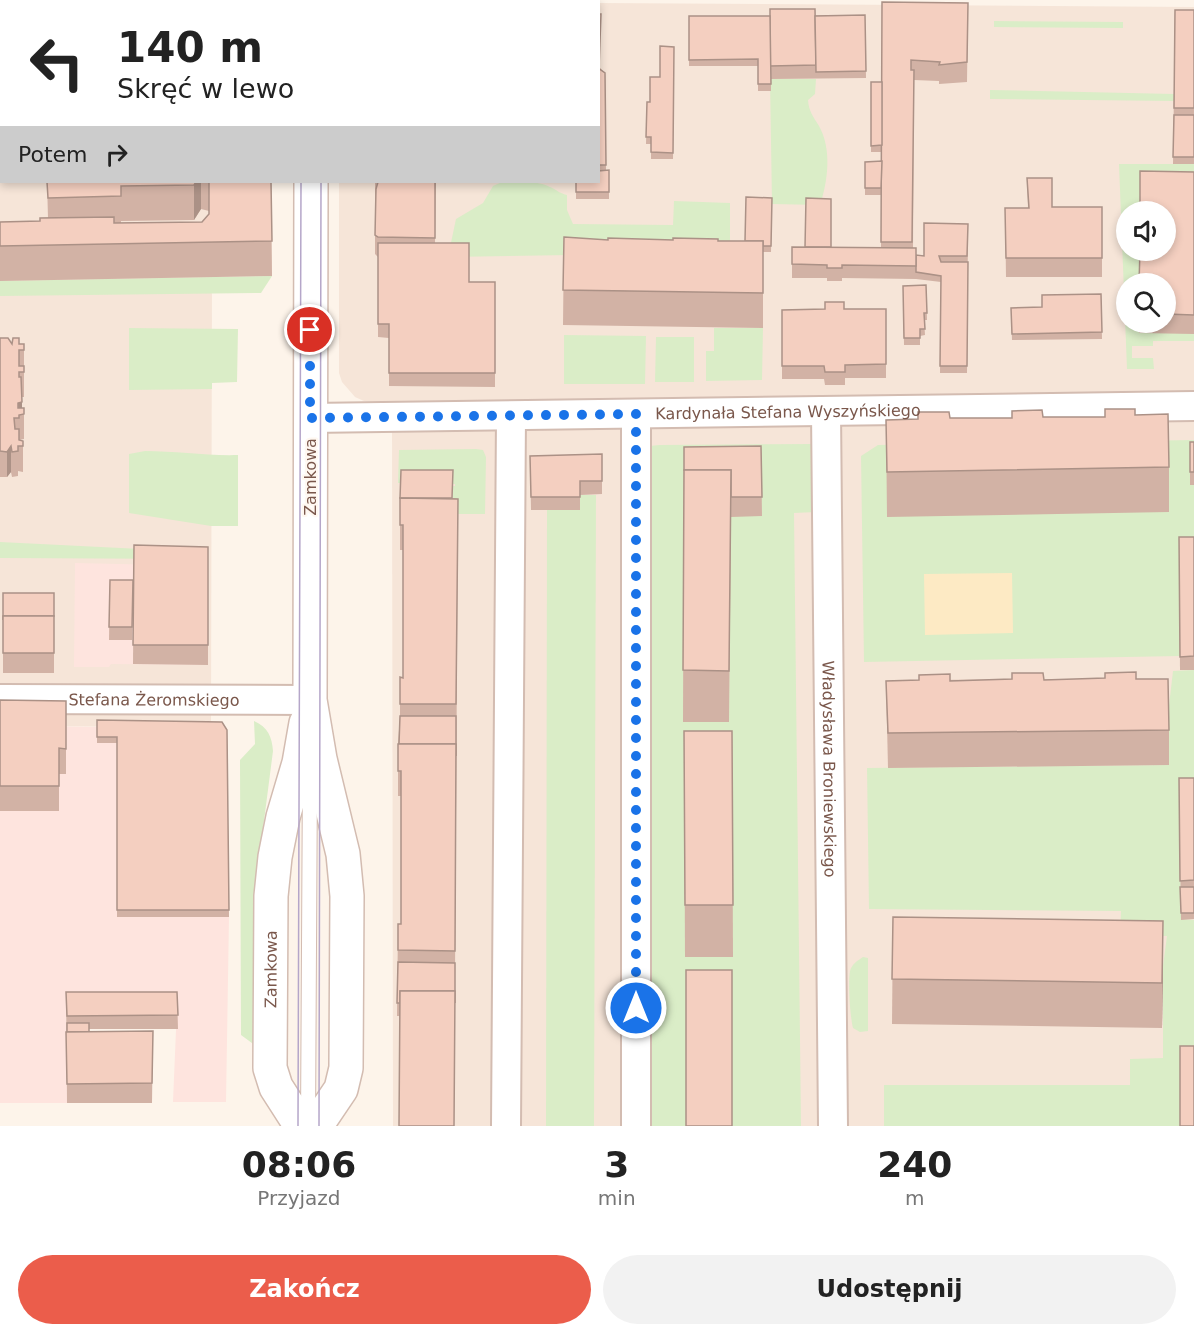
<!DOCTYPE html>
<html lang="pl">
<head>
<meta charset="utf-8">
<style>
	:root { --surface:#fff; --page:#f2f2f2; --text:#222; --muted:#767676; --accent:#eb5d4b }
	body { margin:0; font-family:"DejaVu Sans",sans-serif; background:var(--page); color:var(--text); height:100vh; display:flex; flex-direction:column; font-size:22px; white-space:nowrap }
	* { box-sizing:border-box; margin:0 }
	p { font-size:20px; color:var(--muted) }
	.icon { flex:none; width:33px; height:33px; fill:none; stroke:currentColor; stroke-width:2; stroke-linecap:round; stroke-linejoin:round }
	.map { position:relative; height:1126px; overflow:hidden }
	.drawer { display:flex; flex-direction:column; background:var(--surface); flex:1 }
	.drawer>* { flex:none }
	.hud { position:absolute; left:0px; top:0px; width:600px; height:183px; box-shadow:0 3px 9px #0003; background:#fff; color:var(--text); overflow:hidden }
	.fabs { position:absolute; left:1116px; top:201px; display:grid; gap:12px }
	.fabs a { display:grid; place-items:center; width:60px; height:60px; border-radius:50%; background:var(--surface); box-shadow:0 3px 9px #0003; font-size:30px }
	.pin { position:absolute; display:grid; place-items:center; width:51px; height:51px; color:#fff; margin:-26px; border:3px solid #fff; border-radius:50%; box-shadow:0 2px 6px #0007 }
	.me { position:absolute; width:66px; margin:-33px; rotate:0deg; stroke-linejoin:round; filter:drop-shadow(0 0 4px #0008) }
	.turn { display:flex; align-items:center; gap:21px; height:126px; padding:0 18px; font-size:27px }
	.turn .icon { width:78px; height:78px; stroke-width:2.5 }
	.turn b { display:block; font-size:42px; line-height:51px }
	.then { display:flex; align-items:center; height:57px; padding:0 18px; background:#0003; gap:12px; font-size:22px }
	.eta { display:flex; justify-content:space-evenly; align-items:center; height:102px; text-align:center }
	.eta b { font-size:36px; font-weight:700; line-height:42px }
	.button { display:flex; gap:12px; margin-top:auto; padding:12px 18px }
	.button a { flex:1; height:69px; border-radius:36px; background:var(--accent); color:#fff; font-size:24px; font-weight:700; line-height:69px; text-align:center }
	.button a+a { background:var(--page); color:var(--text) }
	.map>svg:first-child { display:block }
	.residential { fill:#f6e5d8; fill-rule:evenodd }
	.commercial { fill:#fee4de }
	.green { fill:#daedc7; fill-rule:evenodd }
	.sand { fill:#fdeac4 }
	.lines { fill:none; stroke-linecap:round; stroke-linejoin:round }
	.service-casing { stroke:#d3bcb1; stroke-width:16 }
	.minor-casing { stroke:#d3bcb1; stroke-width:32 }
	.tertiary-casing { stroke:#d3bcb1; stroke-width:36 }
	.service { stroke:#fff; stroke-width:14 }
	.minor { stroke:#fff; stroke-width:28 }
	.tertiary { stroke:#fff; stroke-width:33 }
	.tram { stroke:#b5a6c9; stroke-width:1.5 }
	.wall { fill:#d2b2a5; fill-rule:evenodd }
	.shaded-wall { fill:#ab9186 }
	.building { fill:#f4cfc0; stroke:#ab9186; stroke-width:1.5 }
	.route { stroke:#1a73e8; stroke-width:10; stroke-dasharray:0 18 }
	.labels { text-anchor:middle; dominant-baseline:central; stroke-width:4.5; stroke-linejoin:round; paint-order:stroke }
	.street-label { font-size:16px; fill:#7a574b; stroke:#fff8f1 }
</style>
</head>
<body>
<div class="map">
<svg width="1194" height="1126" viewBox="0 0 1194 1126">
	<rect width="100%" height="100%" fill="#fdf4ea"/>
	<g class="residential">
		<path d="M599,3L1194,7V391L379,402L364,401L355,397L342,382L339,373V182H598ZM1126,212H1166V250H1126ZM1126,284H1166V322H1126Z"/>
		<path d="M0,27L2,182H262L270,189L272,276L212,277L211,727L0,726Z"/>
		<path d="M1194,406V1126H393L392,418Z"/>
	</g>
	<g class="commercial">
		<path d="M75,563L208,566V665L111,664L109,667H74Z"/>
		<path d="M0,726L222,728L227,736L229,917L226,1102H173L177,1006H66L67,1103H0Z"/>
	</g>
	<g class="green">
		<path d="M994,21L1123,22V28L994,27Z"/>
		<path d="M770,79H816L815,94L808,100C809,112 813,116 819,126C832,149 828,181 820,205L772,204Z"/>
		<path d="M990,90L1174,94V101L990,99Z"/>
		<path d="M1119,164H1194V191L1140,211L1126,212V250L1140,251L1139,283L1126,284V322L1139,323L1194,334V341H1153V346H1132V358H1153L1154,369H1127Z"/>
		<path d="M502,182C517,182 537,180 550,187C557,190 559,193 567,195V210L573,224L673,225L674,201L730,203V258L572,255L448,257L456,219L483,203L493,186Z"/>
		<path d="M272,276L261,293L0,296V281Z"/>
		<path d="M129,328L238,329L237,382L212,383V389L129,390Z"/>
		<path d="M714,328H763L762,380L706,381V351H714Z"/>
		<path d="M564,335L646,336L645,384H564Z"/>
		<path d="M656,337H694V382H655Z"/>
		<path d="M1194,440V550L1179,551L1180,656L864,662L861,456L878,445Z"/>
		<path d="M816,444V512L794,513L801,1126H732L686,1021V1126H648L647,450L650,446L659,445ZM730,522L729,722H684L683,721Z"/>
		<path d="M476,449L483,450L486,457L485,514H452L453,486H455V484L398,483L399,450Z"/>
		<path d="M145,451C176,451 207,456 238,455V526H211L129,513V454Z"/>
		<path d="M580,495H596L594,1126H546L547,510Z"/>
		<path d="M0,542L141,549L199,559L0,558Z"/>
		<path d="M1194,670V791H1179L1181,919L1194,920V1059L1180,1126H884V1085H1130V1059L1163,1058V966L1167,936L1120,935L1121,911L869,909L867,768L1169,765L1168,714L1173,671Z"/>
		<path d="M254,721C268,727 272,737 273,751L261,844L260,1049L241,1035L240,760L255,744Z"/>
		<path d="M863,957L868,958V1031L860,1032L853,1028C850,1017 848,982 850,971C852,964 857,961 863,957Z"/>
	</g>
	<path class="sand" d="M1012,573L1013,633L925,635L924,574Z"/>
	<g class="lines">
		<g class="service-casing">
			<path id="service" d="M308,1124L310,768"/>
		</g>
		<g class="minor-casing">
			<g id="minor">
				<path d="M279,2L284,0"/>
				<path d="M0,4H2"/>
				<path id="s1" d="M826,412L833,1126"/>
				<path id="s2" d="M310,418L1194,406"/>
				<path id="s3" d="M0,699L310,700"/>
				<path d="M506,1126L511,416"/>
				<path d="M636,1126V414"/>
			</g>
		</g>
		<g class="tertiary-casing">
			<g id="tertiary">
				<path d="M311,2V0"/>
				<path d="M311,182L310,700L320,759L343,854L347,896L346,1068L341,1089L316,1126"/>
				<path id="s4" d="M301,1126L276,1087L270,1068L271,896L275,857L283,817L299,763L306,723"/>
			</g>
		</g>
		<use href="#service" class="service"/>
		<use href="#minor" class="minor"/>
		<use href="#tertiary" class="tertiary"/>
		<g class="tram">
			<path d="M301,2V0"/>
			<path d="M321,2V0"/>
			<path d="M298,1126L301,182"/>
			<path d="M319,1126L321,182"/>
		</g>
	</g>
	<g class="wall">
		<path d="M882,2L968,3L967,82L939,84V81L914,80L913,248L916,255L924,256L968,224L967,373H940L941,282L916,279L842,278V281H827V278H792V264L831,247L881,248V195H865V162L882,161Z"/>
		<path d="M1175,10H1194V164H1173Z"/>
		<path d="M598,14L600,68L605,73L606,170H609V199H576V182H598Z"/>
		<path d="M865,15L866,78L771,79V91H758V66H689V16H770Z"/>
		<path d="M674,47L673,159H651V144H646L647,102H650Z"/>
		<rect x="871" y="82" width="11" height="70"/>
		<path d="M1194,172V334L1139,333V322H1166V284Z"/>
		<path d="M1027,178L1052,207H1102V277H1006L1005,208H1028Z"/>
		<path d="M47,182H271L272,276L0,281V222L40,221L48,218ZM201,209L209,211V214L202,222L121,223V221L194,220Z"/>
		<path d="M375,182H436L435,243L469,282H495V387L389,386V338L378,337V257L375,254Z"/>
		<path d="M772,198L771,252H763V328L563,325L564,237L608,240L745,241Z"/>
		<path d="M926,285L927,320H924L925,335L920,336V345H904L903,286Z"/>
		<path d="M1101,294L1102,339L1012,340L1011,308L1042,307Z"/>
		<path d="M886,309V378H845V385H825L824,379H782V310Z"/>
		<path d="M0,338L12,344H24V397H22V408H24V439L19,440L23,446V472L18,471V476L12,477L11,472L7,477H0Z"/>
		<path d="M1012,411L1043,417H1105L1135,415L1169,467V512L887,517L886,420L950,418H1012Z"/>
		<rect x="1190" y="442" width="4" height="43"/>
		<path d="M761,446L762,516L731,517L729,722H683L684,447Z"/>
		<path d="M602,454V494L580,495V510H531L530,456Z"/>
		<path d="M453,498L458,499L455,976L400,1016H397L398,924H401V796H398V744L400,716V677L403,678V550H400V525Z"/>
		<path d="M1179,537H1194V670H1180Z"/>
		<path d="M134,545L208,547V665L133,664Z"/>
		<path d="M110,580H133L132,640H109Z"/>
		<rect x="3" y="593" width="51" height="80"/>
		<path d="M1136,679L1169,730V765L888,768L886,681L919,680Z"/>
		<path d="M0,700L66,701V774H59V811H0Z"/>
		<path d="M97,720L227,730L229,917H117V743H97Z"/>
		<path d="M684,731H732L733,957H685Z"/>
		<path d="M1179,778H1194V919L1181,920Z"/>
		<path d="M893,917L1163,966L1162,1028L892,1024Z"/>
		<path d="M66,992H177L178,1029H89V1032L153,1031L152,1103H67Z"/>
	</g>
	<g class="shaded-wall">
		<path d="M196,182H201V209L194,220V185Z"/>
		<path d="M22,402V414L19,415L18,403Z"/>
		<path d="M11,446V472L7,477V452Z"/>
		<path d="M1163,921V966L1162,1028V983Z"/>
	</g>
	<g class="building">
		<rect x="380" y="0" width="63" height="2"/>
		<path d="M499,0H543L578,1L499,2Z"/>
		<path d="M882,2L968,3L967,62L939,65L940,62L911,60V70H914L912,242H881Z"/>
		<path d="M770,9H815L816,65L770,66Z"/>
		<path d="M1175,10H1194V108H1174Z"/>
		<path d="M598,14H601L599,68H598Z"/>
		<path d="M865,15L866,71L816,72L815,16Z"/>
		<path d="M689,16H770L771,84H758V59L689,60Z"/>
		<path d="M660,46L674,47L673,153L651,152V137H646L647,102H650V77H660Z"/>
		<path d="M598,68L605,73L606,165H598Z"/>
		<path d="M871,82H882V145L871,146Z"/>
		<path d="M1174,115H1194V157H1173Z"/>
		<path d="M882,161L881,188H865V162Z"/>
		<path d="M609,170V192H576V182H598V171Z"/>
		<path d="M1140,171L1194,172V315L1166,314V284H1139L1140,250H1166V212H1140Z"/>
		<path d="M1027,178H1052V207H1102V258H1006L1005,208H1029Z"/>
		<path d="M47,182H196L194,185L121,186V196L48,198Z"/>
		<path d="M209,182H271L272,241L0,246V222L40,221V218L114,217V223L202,222L209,214Z"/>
		<path d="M378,182H435V238L378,237L375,235L376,189Z"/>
		<path d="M746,197L772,198L771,246H763V241H745Z"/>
		<path d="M806,198L831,199V247H805Z"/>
		<path d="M924,223L968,224L967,256H939L941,262H968L967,366H940L941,276L916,272V255L924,256Z"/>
		<path d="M564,237L608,240V238L673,240V238L718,239V241H763V293L563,290Z"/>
		<path d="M378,243H469V282H495V373H389V324H378Z"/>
		<path d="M792,247L916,248V266L842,265V268H827V265L792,264Z"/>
		<path d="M926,285L927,313H924L925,329H920V338H904L903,286Z"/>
		<path d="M1101,294L1102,332L1012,334L1011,308L1042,307V295Z"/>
		<path d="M825,302H844V309H886V364L845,365V372H825L824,366H782V310L825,309Z"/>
		<path d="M0,338H8L12,344L13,338H19V344H24V350H19V366H24V372H19V377H21L22,402L18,403V408H24V414L19,415V418H14L15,429H19V440L23,441V446H18V451L12,452L11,446L7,452L0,451Z"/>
		<path d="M1105,409H1135V415L1168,414L1169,467L887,472L886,420L918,419V412H949L950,418H1012V411L1042,410L1043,417H1105Z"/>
		<rect x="1190" y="442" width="4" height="30"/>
		<path d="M761,446L762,497H731V470H684V447Z"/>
		<path d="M602,454V481H580V497H531L530,456Z"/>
		<path d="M401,470H453L452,498H400Z"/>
		<path d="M684,470H731L729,671L683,670Z"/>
		<path d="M400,498L458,499L456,704H400V677L403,678V525H400Z"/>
		<path d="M1179,537H1194V656L1180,657Z"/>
		<path d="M134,545L208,547V645H133Z"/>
		<path d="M110,580H133L132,627H109Z"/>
		<path d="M3,593H54V616H3V620Z"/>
		<rect x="3" y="616" width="51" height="37"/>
		<path d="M1136,672V679H1168L1169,730L888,733L886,681L919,680V675L950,674V681L1012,679V673H1043L1044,680L1105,678V673Z"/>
		<path d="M0,700L66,701V749L59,748V786H0Z"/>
		<path d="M400,716H456V756V744H399Z"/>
		<path d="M97,720L222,722L227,730L229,910H117V737H97Z"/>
		<path d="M684,731H732L733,905H685Z"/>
		<path d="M398,744H456L455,951L398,950V924H401V771H398Z"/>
		<path d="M1179,778H1194V880L1180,881Z"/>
		<path d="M1180,887H1194V913H1181Z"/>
		<path d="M893,917L1163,921L1162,983L892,979Z"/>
		<path d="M398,962L455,963V1003V991H400V1003H397Z"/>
		<rect x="686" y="970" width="46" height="156"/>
		<path d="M400,991H455L454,1126H399Z"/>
		<path d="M66,992H177L178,1015L67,1016Z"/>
		<rect x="67" y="1023" width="22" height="9"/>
		<path d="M153,1031L152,1083L67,1084L66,1032Z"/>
		<rect x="1180" y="1046" width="14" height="80"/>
	</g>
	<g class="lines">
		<path class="route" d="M310,330V418L636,414V1008"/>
	</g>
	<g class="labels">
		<g class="street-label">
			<text stroke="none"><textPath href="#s2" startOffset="478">Kardynała Stefana Wyszyńskiego</textPath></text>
			<text transform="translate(310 477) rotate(-90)">Zamkowa</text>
			<text stroke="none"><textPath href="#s3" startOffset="154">Stefana Żeromskiego</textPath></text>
			<text stroke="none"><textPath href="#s1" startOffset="357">Władysława Broniewskiego</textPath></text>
			<text stroke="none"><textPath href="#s4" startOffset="165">Zamkowa</textPath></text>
		</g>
	</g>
</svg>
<div class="fabs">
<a><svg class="icon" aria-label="sound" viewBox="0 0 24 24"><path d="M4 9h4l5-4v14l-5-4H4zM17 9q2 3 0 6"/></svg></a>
<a><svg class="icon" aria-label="search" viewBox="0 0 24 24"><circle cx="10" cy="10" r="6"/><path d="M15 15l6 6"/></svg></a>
</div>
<div class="pin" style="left:310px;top:330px;background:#d93025"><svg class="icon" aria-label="arrive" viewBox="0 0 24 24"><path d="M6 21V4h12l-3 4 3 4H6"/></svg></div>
<svg class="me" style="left:636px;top:1008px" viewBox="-20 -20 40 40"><circle r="17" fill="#1a73e8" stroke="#fff" stroke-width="3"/><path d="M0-11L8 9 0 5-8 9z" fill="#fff"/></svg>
<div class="hud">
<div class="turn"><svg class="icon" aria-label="left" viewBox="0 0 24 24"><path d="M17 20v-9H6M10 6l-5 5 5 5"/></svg><div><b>140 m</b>Skręć w lewo</div></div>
<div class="then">Potem<svg class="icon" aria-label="right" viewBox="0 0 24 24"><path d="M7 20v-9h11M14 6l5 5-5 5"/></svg></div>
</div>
</div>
<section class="drawer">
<div class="eta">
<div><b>08:06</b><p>Przyjazd</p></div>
<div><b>3</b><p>min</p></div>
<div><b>240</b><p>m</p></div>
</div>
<div class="button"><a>Zakończ</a><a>Udostępnij</a></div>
</section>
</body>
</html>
